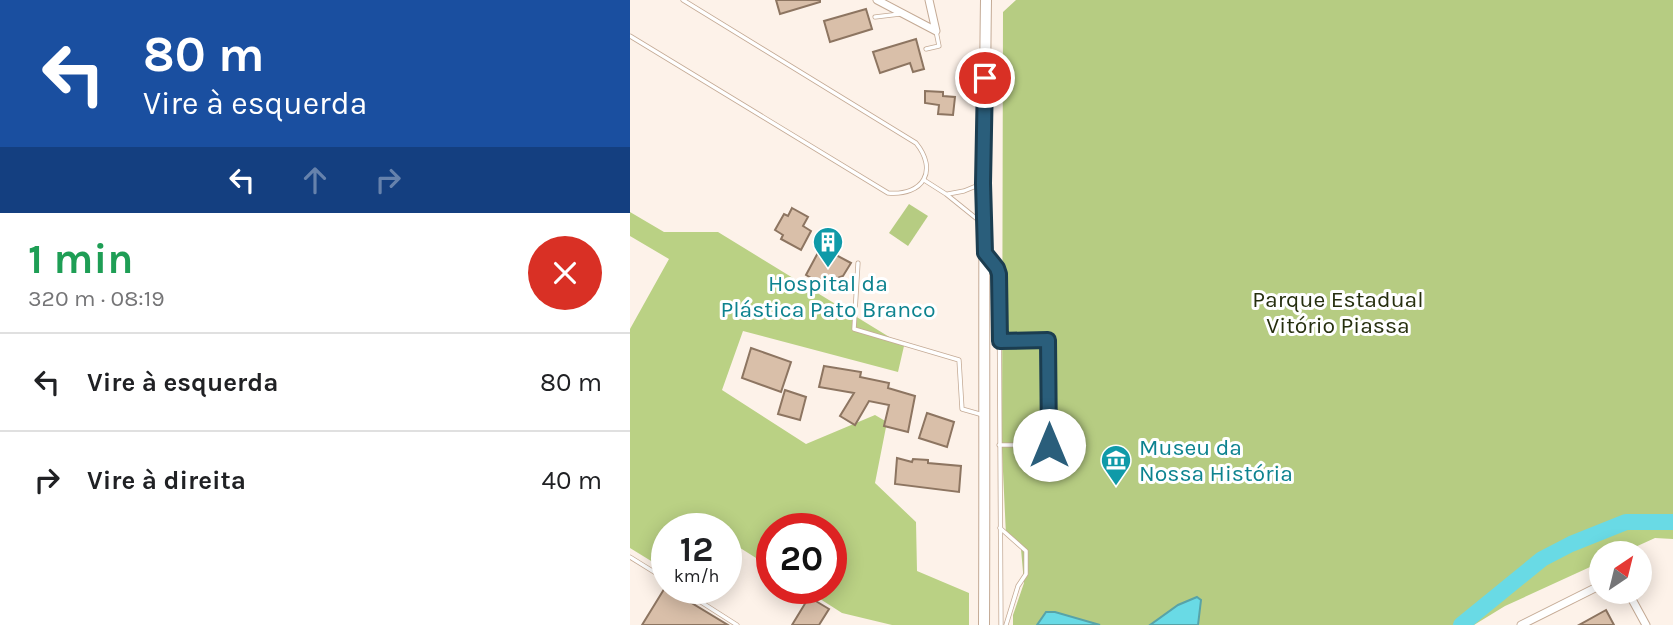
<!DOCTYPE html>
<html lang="pt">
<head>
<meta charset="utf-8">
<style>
	:root { --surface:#fff; --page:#f2f2f2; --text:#202124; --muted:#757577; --line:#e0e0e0 }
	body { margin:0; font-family:Karla,sans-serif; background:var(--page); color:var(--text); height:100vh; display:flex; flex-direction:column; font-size:26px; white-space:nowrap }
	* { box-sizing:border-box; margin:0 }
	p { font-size:23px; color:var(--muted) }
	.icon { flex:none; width:38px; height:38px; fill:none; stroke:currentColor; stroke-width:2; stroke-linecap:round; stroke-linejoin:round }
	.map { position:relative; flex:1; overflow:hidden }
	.sheet { display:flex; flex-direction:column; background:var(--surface); width:630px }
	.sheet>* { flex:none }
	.banner { background:#1a4fa0; color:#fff; overflow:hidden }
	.needle { width:46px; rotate:35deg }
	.buttons { position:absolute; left:959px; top:541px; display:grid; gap:14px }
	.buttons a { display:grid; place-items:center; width:63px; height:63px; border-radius:50%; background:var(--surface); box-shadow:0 4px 18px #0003; font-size:35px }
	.speed { position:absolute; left:21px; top:513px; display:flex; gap:14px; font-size:35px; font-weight:700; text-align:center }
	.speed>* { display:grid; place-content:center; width:91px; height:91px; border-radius:50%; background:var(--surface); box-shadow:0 4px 18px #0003; line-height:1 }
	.speed small { font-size:18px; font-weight:400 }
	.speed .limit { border:10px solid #d22; background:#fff; color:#111 }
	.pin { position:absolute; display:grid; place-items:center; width:60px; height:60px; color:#fff; margin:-30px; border:4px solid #fff; border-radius:50%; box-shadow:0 2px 7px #0007 }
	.me { position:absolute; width:77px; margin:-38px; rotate:0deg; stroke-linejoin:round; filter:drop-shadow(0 0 5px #0008) }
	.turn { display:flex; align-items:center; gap:24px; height:147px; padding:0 28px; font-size:32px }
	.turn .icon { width:91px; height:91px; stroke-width:2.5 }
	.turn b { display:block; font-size:49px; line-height:60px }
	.lanes { display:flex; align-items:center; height:66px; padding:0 28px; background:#0003; justify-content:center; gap:35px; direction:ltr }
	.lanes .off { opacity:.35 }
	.round { display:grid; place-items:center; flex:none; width:74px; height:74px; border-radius:37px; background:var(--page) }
	.overview { display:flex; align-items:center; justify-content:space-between; height:119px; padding:0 28px }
	h1 { font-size:42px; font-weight:700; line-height:52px; color:#1e9e55 }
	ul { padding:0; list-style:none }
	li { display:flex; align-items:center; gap:21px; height:98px; padding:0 28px; border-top:2px solid var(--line) }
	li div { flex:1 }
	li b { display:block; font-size:26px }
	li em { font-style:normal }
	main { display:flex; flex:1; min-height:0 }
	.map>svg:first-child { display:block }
	.green { fill:#b6cc82 }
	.forest { fill:#bad184 }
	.water { fill:#69dae5; stroke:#57a3a8; stroke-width:2 }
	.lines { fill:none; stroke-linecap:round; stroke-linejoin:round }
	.river { stroke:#69dae5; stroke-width:16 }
	.building { fill:#d9bfa9; stroke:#8d7561; stroke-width:2 }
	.lane-casing { stroke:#c4aa95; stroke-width:5 }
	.street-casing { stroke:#c4aa95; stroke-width:9 }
	.secondary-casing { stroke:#c4aa95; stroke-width:12 }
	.lane { stroke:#fff; stroke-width:3.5 }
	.street { stroke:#fff; stroke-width:7 }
	.secondary { stroke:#fff; stroke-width:10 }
	.route-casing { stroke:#1b3d50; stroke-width:18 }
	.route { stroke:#2a5e7b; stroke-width:12 }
	.labels { text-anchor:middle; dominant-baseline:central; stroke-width:6; stroke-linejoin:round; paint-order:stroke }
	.culture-label { font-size:23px; fill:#0d838f; stroke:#fff }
	.park-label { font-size:23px; fill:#262f0e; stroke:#fff }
</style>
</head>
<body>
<main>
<section class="sheet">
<div class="banner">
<div class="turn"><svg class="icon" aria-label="left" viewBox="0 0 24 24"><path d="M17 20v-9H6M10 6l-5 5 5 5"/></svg><div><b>80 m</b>Vire à esquerda</div></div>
<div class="lanes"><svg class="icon" aria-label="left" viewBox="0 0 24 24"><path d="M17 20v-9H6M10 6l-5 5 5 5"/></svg><svg class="icon off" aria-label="ahead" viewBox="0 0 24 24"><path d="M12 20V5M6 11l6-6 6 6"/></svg><svg class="icon off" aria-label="right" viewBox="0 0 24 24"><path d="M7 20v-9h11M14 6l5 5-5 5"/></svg></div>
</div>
<div class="overview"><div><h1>1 min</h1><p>320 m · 08:19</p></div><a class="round" style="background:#d93025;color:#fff"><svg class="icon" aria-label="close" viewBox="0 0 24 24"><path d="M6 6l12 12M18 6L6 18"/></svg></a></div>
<ul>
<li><svg class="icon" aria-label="left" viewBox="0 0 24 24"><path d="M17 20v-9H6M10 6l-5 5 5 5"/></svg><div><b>Vire à esquerda</b></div><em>80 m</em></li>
<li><svg class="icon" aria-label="right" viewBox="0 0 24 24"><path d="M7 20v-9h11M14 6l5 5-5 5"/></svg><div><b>Vire à direita</b></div><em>40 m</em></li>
</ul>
</section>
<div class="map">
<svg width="1043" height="625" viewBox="0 0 1043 625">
	<rect width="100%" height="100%" fill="#fdf2e9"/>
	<g class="green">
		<path d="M386,0H1043V522H996L941,544L912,559L831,625H383V615L394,583L391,549L376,535L372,450L373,12Z"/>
		<path d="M279,204L298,216L278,246L259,233Z"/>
	</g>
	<g class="forest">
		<path d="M0,212L34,232H88L274,346L268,372L113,331L92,390L176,444L245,415L257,422L245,483L286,522L287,571L339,593V625H262L212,613L173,588H201V528H142V568L96,539V528H79L57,514L48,528H37V546L26,564L0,548V329L39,259L0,236Z"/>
		<path d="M996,522H1043V539L1025,538L992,553H971V562L875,606L844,625H830C860,608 882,579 911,560C937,543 967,533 996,522Z"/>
	</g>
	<g class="water">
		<path d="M567,597L571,600L568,625H520L548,605Z"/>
		<path d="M416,612H425L470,625H407Z"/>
	</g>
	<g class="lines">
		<path class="river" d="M831,625L912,559L941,544L996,522H1043"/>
	</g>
	<g class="building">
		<path d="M146,0H190V2L150,14Z"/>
		<path d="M236,9L242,29L200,42L194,21Z"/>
		<path d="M286,39L294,69L283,72L280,63L250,73L243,52Z"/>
		<path d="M295,91L313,92V96L325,97L323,115L308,114L309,105L295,103Z"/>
		<path d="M162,208L178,217L173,226L181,231L171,250L151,239L153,235L145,230L154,214L158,216Z"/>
		<path d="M191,247L221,263L213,276L202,280L198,288L176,275Z"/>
		<path d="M121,348L161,362L151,392L112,378Z"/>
		<path d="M194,366L231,372L230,377L259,383L258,388L285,396L278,432L254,426L259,405L239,401L225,425L210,416L224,393L189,387Z"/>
		<path d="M155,390L176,397L170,420L148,414Z"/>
		<path d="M297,413L324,422L317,447L289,438Z"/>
		<path d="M267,458L282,462L283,459L298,460V463L331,466L329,492L265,484Z"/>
		<path d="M36,586L37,588L98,625H12Z"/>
		<path d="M179,597L199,609L189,625H162Z"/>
		<path d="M976,610L984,625H949Z"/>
	</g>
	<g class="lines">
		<g class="lane-casing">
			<g id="lane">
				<path d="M245,17L270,14"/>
				<path d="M0,36L258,193C294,196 308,170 286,143L53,0"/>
				<path d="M296,49L309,46L306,31"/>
				<path d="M294,180L316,194L352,223"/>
				<path d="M318,194L334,191L351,184"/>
				<path d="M358,256L367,268L369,274L371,625"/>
				<path d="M228,263L224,329L329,360L332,409L353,415"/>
				<path d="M369,445H419L418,340L370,341"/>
				<path d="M370,528L396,551V574L388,586L376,625"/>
				<path d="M0,557L37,580"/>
				<path d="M49,588L107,625"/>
			</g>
		</g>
		<g class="street-casing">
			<g id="street">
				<path d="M247,0L306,31L299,0"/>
				<path d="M998,592L1016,625"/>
				<path d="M891,625L971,585"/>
			</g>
		</g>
		<g class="secondary-casing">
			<path id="secondary" d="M354,625C355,417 353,208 356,0"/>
		</g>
		<use href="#lane" class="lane"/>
		<use href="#street" class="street"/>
		<use href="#secondary" class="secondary"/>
	</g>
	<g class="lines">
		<g class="route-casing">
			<path id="route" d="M355,78L353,183L355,253L367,268L369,274L370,341L418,340L419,445"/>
		</g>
		<use href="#route" class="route"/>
	</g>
	<defs>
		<g id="building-pin" transform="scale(1.575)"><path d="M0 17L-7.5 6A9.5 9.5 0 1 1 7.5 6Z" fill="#0f9aa8" stroke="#fff"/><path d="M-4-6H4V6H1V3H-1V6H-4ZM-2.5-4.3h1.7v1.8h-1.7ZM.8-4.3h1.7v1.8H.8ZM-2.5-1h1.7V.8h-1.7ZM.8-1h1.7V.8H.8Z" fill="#fff"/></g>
		<g id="museum-pin" transform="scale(1.575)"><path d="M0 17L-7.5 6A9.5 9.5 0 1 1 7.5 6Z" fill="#0f9aa8" stroke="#fff"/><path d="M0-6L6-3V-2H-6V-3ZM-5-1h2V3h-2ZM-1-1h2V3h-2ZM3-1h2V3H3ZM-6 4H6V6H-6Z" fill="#fff"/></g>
	</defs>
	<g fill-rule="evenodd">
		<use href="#building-pin" x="198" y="242"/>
		<use href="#museum-pin" x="486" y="460"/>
	</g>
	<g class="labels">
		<g class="culture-label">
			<text x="198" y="283">Hospital da<tspan x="198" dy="26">Plástica Pato Branco</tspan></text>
			<text x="509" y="447" text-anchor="start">Museu da<tspan x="509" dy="26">Nossa História</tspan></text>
		</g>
		<g class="park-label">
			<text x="708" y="299">Parque Estadual<tspan x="708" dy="26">Vitório Piassa</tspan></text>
		</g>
	</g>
</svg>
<div class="buttons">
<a><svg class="needle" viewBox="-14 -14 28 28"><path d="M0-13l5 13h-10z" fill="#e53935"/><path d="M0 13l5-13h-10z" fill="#757577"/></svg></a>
</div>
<div class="speed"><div>12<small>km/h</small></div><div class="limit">20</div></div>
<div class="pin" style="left:355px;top:78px;background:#d93025"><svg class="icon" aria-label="arrive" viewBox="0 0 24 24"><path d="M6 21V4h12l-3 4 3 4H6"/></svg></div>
<svg class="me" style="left:419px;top:445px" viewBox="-20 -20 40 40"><circle r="19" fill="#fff"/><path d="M0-13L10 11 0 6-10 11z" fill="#2a5e7b"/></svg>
</div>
</main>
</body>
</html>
